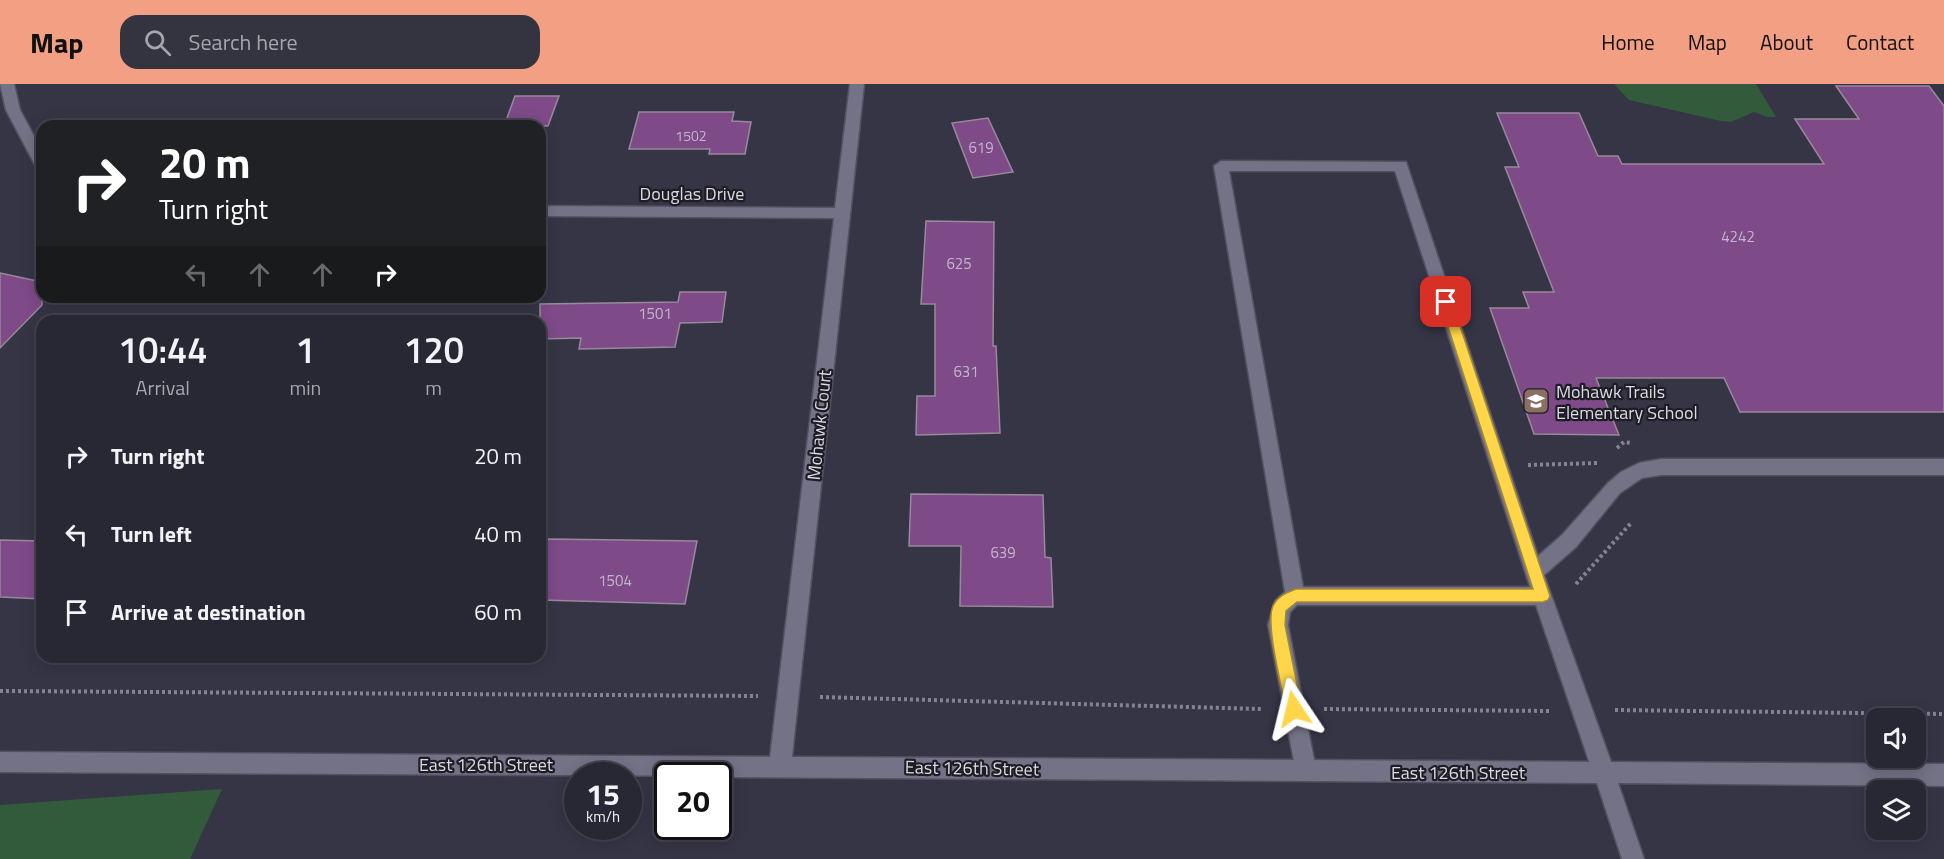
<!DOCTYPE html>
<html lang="en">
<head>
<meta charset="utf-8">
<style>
	:root { --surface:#282834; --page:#343440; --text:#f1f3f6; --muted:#a5a6ac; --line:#44444f; --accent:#f39f84 }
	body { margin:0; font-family:"Titillium Web",sans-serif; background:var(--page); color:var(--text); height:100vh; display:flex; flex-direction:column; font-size:22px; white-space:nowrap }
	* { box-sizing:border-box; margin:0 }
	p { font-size:20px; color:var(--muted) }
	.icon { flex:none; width:33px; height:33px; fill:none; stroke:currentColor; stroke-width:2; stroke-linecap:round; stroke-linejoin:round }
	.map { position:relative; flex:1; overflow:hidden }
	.side { position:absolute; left:36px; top:231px; width:510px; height:348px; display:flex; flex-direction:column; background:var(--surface); border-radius:18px; box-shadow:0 3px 15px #0003,0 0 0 2px var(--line) }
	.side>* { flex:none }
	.hud { position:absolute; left:36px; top:36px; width:510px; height:183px; border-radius:18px; box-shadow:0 3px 15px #0003,0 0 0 2px var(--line); background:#202124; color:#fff; overflow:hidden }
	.fabs { position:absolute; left:1866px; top:624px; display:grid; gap:12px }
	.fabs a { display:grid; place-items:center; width:60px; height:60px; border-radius:12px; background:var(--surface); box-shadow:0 3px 15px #0003,0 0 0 2px var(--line); font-size:30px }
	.speed { position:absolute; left:564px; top:678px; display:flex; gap:12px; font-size:30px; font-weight:700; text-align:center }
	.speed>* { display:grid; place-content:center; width:78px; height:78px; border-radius:50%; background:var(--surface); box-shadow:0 3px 15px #0003,0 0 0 2px var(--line); line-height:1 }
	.speed small { font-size:15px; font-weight:400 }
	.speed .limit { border:3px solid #111; border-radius:9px; background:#fff; color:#111 }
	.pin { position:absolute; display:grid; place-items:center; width:51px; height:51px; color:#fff; margin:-26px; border-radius:12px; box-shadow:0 3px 9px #0006 }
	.me { position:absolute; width:66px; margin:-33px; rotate:350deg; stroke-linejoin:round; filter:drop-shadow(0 0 4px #0008) }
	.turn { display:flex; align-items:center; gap:21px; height:126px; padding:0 24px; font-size:27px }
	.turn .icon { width:78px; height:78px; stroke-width:2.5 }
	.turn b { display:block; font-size:42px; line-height:51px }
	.lanes { display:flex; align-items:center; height:57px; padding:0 24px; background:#0003; justify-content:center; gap:30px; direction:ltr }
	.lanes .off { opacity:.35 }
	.eta { display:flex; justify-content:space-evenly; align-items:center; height:102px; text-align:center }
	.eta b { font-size:36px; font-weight:600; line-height:42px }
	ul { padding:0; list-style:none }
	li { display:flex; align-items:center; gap:18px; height:78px; padding:0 24px }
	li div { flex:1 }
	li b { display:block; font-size:22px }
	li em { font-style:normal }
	header { display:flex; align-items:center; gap:36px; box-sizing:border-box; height:84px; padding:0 30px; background:var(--accent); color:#111 }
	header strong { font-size:28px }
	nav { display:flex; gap:33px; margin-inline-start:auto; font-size:21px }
	.search { width:420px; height:54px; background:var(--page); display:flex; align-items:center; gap:15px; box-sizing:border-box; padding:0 21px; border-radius:18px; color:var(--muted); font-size:22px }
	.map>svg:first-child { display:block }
	.green { fill:#325b3b }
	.building { fill:#7e4a88; stroke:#98899b; stroke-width:1.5 }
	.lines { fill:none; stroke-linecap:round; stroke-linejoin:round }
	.lane-casing { stroke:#535160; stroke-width:3 }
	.street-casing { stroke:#535160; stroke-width:3 }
	.secondary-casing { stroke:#535160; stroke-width:3 }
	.path { stroke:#848391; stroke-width:4; stroke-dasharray:3 3; stroke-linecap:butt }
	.lane { fill:#747286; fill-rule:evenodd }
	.street { fill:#747286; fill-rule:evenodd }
	.secondary { fill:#747286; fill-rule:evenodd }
	.route { fill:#ffd54a; stroke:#a68a30; stroke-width:1.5 }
	.labels { text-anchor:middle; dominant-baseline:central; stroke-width:4.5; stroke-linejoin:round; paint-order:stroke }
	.far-number-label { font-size:14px; fill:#c3b5cd }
	.number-label { font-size:15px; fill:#c3b5cd }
	.street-label { font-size:18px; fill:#dad9e4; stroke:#1e1d25 }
	.poi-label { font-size:18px; fill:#dad9e4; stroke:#1e1d25; text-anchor:start }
</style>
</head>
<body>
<header>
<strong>Map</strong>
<div class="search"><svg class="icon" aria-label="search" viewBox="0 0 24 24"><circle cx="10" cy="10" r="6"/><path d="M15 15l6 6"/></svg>Search here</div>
<nav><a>Home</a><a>Map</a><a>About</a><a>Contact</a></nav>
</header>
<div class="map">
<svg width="1944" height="775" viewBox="0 0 1944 775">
	<rect width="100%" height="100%" fill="#363546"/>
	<g class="green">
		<path d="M1614,0H1756L1776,33H1767L1754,28L1731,38L1721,37L1629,16Z"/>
		<path d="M222,705L190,775H0V721Z"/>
	</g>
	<g class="building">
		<path d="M1836,2H1929L1944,22V328H1740L1724,294H1596L1619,351L1534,350L1490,224H1529L1523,208H1554L1505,83H1519L1497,29H1579L1598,72H1618L1622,80H1824L1795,35H1859Z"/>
		<path d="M515,12H559L548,42H504Z"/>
		<path d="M639,28H734L732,37L751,38L745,70H709L710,65H629Z"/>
		<path d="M988,34L1013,88L973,94L952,39Z"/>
		<path d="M926,137L994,138L993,262H996L1000,349L916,351L917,312H935V220H921Z"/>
		<path d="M0,189L42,198V221L0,264Z"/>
		<path d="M680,208H726L722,238L680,239L675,263L579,265L581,254L540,255V220L678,218Z"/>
		<path d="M911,410L1043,411L1045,473L1051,474L1053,523L960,522L961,462H909Z"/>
		<path d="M548,455L697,457L685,520L540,516V486Z"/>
		<path d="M0,456L42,457V515L0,513Z"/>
	</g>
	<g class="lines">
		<g class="lane-casing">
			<path id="lane" d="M1221,77L1406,78L1538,472L1562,451L1608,399L1621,388L1639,379L1661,375H1944V391H1661L1642,394L1620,409L1576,463L1544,491L1615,689L1612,696L1604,700L1596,696L1593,689L1536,521H1297L1290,528L1288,541L1316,686L1313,693L1305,697L1297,693L1268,541L1275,517L1285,508L1214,82ZM1229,87H1395L1530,503H1303Z"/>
		</g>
		<g class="street-casing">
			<g id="street">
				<path d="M0,0H14L20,26L42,67V86L35,81L6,26Z"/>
				<path d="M850,0H864L791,682L788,689L780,692L772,689L769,682L834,134L540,132V122L835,124Z"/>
			</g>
		</g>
		<g class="secondary-casing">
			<path id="secondary" d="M0,668L1944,680V702L1618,699L1644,775H1622L1597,699L718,693V692L0,688Z"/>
		</g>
		<g class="path">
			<path d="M1617,364L1624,358L1631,359"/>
			<path d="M1528,381L1598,379"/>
			<path d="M1576,500L1631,439"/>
			<path d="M0,607L758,612"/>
			<path d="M820,613L1262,625"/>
			<path d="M1324,625L1550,627"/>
			<path d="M1615,626L1944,630"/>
		</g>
		<use href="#lane" class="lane"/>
		<use href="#street" class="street"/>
		<use href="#secondary" class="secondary"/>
	</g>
	<path class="route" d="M1446,213L1452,218L1550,512L1548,516L1543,518H1297L1286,527L1285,541L1302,625L1300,631L1294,633L1289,631L1286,625C1282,604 1265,539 1273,522C1278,512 1286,509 1296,505H1533L1440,218Z"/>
	<defs>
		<g id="school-square" transform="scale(1.35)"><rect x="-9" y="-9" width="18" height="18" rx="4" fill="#8d6e63" stroke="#1e1d25"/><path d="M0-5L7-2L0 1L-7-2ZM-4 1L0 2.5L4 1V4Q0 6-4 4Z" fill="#fff"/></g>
	</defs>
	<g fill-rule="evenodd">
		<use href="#school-square" x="1536" y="317"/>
	</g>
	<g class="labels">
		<g class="far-number-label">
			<text x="691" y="51">1502</text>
		</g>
		<g class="number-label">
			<text x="981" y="63">619</text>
			<text x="1738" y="152">4242</text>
			<text x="959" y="179">625</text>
			<text x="655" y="229">1501</text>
			<text x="966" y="287">631</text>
			<text x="1003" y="468">639</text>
			<text x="615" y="496">1504</text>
		</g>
		<g class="street-label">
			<text x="692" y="109">Douglas Drive</text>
			<text transform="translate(819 341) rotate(-84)">Mohawk Court</text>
			<text x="486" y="680">East 126th Street</text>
			<text transform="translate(972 684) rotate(1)">East 126th Street</text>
			<text x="1458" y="688">East 126th Street</text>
		</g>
		<g class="poi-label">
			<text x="1556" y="307">Mohawk Trails<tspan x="1556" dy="21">Elementary School</tspan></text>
		</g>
	</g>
</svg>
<div class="fabs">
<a><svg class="icon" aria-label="sound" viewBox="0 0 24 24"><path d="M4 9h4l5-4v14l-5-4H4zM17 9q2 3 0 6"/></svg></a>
<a><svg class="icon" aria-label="layers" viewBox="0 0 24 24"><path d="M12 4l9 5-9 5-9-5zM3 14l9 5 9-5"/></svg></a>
</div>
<div class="speed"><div>15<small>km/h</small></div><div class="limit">20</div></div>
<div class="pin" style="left:1446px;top:218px;background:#d93025"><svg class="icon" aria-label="arrive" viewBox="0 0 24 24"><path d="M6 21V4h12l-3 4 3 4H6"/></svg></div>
<svg class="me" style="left:1294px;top:625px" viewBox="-20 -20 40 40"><path d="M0-17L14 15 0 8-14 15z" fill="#ffd54a" stroke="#fff" stroke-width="4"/></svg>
<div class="hud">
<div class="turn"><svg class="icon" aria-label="right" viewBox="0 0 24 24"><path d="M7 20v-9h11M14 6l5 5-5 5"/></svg><div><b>20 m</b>Turn right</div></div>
<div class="lanes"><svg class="icon off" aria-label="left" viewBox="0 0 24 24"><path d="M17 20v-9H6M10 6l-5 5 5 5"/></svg><svg class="icon off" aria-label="ahead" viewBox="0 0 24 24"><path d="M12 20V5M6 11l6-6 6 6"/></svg><svg class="icon off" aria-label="ahead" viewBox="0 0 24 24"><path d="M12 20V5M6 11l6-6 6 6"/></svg><svg class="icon" aria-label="right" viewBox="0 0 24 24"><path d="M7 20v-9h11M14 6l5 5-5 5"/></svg></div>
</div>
<section class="side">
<div class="eta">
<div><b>10:44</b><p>Arrival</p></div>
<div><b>1</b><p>min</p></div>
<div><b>120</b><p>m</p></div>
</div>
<ul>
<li><svg class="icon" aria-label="right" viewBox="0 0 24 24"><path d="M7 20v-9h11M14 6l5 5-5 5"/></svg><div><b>Turn right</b></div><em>20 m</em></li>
<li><svg class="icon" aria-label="left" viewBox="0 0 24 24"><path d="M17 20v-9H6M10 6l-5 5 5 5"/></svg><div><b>Turn left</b></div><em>40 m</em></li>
<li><svg class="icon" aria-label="arrive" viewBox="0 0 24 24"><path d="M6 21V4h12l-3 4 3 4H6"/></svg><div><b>Arrive at destination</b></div><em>60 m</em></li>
</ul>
</section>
</div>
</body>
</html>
